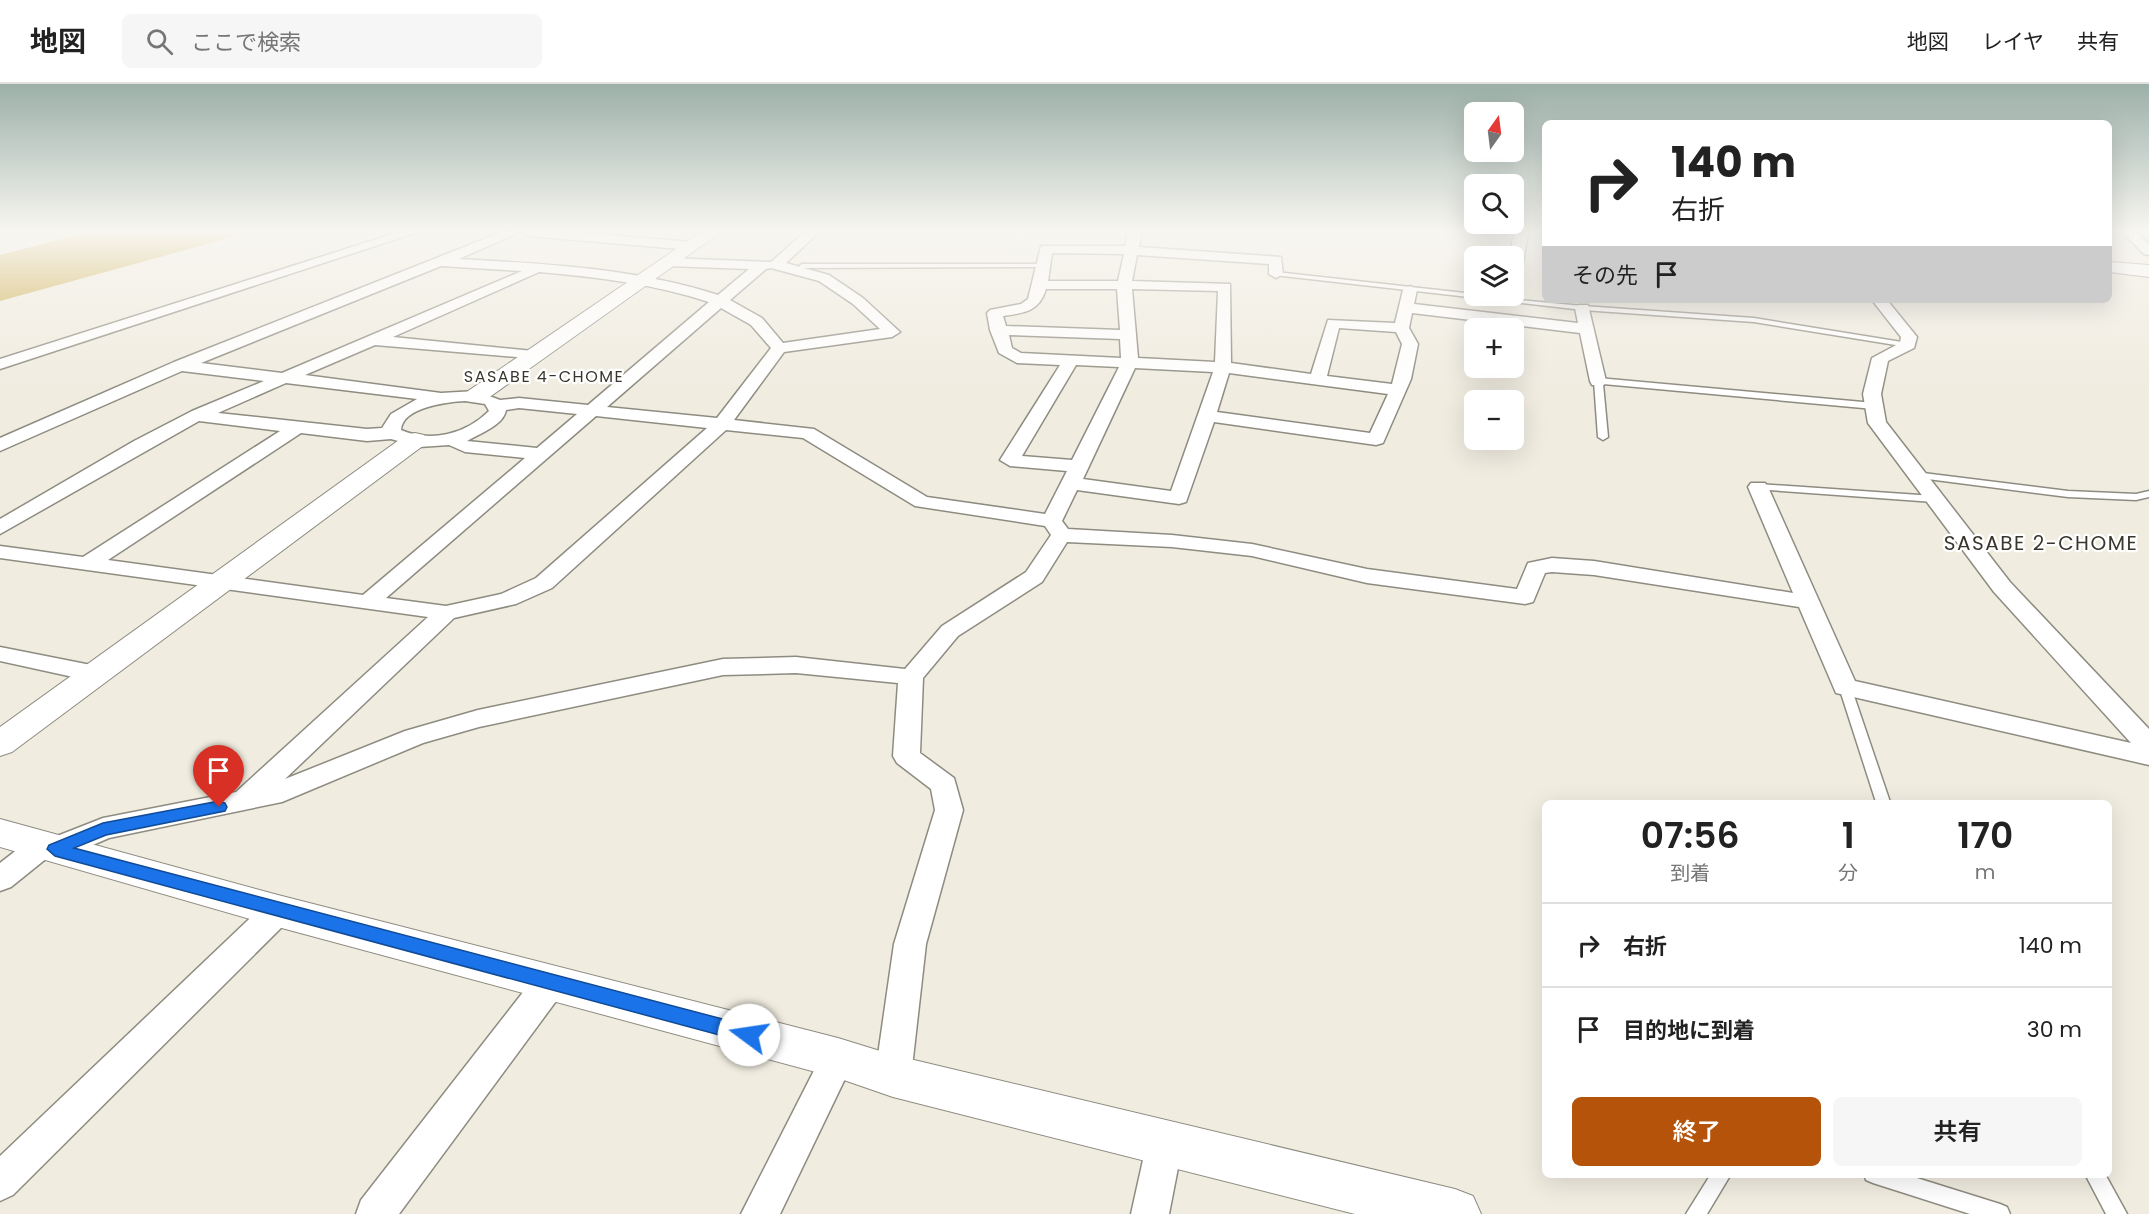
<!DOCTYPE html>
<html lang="ja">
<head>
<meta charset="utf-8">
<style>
	:root { --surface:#fff; --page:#f6f6f6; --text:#222; --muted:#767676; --line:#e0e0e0; --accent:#b45309 }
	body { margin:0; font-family:Poppins,"Noto Sans JP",sans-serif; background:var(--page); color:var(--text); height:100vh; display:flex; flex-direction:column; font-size:22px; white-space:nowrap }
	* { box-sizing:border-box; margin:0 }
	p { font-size:20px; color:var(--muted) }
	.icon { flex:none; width:33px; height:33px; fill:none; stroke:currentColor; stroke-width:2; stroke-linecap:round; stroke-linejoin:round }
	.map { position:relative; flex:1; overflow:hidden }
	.details { position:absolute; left:1542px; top:716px; width:570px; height:378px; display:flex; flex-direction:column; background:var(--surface); border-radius:9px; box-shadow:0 6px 24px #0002 }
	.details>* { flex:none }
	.top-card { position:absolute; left:1542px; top:36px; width:570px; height:183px; border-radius:9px; box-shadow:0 6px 24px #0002; background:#fff; color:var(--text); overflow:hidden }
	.needle { width:39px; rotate:14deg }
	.buttons { position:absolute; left:1464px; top:18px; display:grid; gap:12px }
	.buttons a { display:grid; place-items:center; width:60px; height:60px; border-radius:9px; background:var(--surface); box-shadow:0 6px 24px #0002; font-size:30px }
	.pin { position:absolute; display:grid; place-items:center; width:51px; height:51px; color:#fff; margin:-62px -26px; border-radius:50% 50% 50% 0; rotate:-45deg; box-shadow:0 0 6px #0007 }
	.pin .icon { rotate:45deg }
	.me { position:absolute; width:66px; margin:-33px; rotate:284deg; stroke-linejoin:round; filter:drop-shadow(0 0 4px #0008) }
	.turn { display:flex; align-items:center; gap:21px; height:126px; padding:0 30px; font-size:27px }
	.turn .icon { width:78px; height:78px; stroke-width:2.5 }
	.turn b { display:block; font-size:42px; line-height:51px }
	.then { display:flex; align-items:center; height:57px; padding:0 30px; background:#0003; gap:12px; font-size:22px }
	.eta { display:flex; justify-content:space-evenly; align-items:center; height:102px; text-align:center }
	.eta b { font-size:36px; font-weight:600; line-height:42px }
	.button { display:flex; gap:12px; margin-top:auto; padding:12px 30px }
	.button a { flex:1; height:69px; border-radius:9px; background:var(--accent); color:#fff; font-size:24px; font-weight:600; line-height:69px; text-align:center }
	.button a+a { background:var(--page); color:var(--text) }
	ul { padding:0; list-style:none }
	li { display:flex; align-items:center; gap:18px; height:84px; padding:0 30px; border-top:2px solid var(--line) }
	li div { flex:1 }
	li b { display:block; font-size:22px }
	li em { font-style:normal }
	header { display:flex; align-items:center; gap:36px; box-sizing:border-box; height:84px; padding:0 30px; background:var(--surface); border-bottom:2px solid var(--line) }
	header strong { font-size:28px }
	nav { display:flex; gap:33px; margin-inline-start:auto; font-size:21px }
	.search { width:420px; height:54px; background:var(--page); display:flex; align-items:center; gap:15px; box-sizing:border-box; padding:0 21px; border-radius:9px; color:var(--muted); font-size:22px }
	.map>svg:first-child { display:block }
	.water { fill:#cbab48 }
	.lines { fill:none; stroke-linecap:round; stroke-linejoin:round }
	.service-casing { stroke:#8e8b80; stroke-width:3 }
	.minor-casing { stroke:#8e8b80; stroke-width:3 }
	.tertiary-casing { stroke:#8e8b80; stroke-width:2 }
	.service { fill:#fff; fill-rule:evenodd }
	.minor { fill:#fff; fill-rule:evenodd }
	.tertiary { fill:#fff; fill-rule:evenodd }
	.route { fill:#1a73e8; stroke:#114b97; stroke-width:1.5 }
	.labels { text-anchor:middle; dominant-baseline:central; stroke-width:4.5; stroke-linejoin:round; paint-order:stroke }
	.far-neighbourhood-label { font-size:16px; letter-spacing:1.5px; fill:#39362d; stroke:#fff }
	.neighbourhood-label { font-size:20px; letter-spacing:1.5px; fill:#39362d; stroke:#fff }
</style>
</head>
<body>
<header>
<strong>地図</strong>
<div class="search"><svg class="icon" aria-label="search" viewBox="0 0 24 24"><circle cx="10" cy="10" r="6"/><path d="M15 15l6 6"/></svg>ここで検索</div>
<nav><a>地図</a><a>レイヤ</a><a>共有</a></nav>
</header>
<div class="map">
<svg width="2149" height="1130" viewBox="0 0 2149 1130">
	<rect width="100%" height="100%" fill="#f0ece0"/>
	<path class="water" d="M89,148H251L0,217V171Z"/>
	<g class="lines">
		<g class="service-casing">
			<g id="service">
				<path d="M1042,180L1044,181V183L802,184L799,182L802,180Z"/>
				<path d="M1276,188L1474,210V212L1583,222L1754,234L1908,259L1912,261L1908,263L1754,238L1583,226L1274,191L1272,190Z"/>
				<path d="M1598,294L1874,319L1878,322L1874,325L1603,300L1608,353L1603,356L1598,353L1594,297Z"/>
				<path d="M1915,388L2068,407L2136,410L2149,407V413L2136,416L2068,413L1912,393L1910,391Z"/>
				<path d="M1758,400L1934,412L1939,415L1934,418L1755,405L1753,403Z"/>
				<path d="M1845,599L1851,603L1890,718H1876L1839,603Z"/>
				<path d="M1711,1090H1731L1707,1130H1686Z"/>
				<path d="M1864,1090H1904L2000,1120L2007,1123L2010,1130H1970L1873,1099L1866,1096Z"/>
				<path d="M2085,1090H2105L2127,1130H2106Z"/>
			</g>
		</g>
		<g class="minor-casing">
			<g id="minor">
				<path d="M399,148H418L0,285V275Z"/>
				<path d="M502,148H520L459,175C547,180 633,184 718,211L749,185L668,182L661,178L668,174L771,178L805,148H819L786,179L829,191L863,214L900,248L892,253L784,268L734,336L814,345L927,413L1045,430L1067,387L1010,382L1000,376L1060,281L1017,279L999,269L990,246L987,229L990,226L1021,220L1028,215L1041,162H1125L1128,148H1142L1139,163L1281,173L1283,190L1276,194L1269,190V180L1137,171L1132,197L1230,200L1231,279L1311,290L1328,236L1395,239L1403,206L1410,202L1417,206L1414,220L1578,239L1575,224L1578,221H1588L1606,297L1604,301H1592L1590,297L1580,249L1412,229L1409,244L1418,260L1411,295L1383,359L1376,361L1214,338L1186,418L1179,420L1077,406L1062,437L1068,445L1172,451L1252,460L1367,485L1517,505L1528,479L1552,474L1594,477L1793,509L1748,403L1751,399H1765L1768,403L1855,597L2131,659L1994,508L1868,339L1863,310L1872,274L1900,259L1901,253L1872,216H1887L1917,253L1914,264L1888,277L1881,310L1886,338L2010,498L2149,645V681L1836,609L1799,523L1594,491L1552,488L1545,489L1533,518L1525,520L1367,499L1252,472L1172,463L1067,458L1042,498L958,552L923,594L920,669L954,694L963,726L926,860L911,992L905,1003L893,1008L881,1003L875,992L894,860L935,726L931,705L897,679L893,672L898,599L796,589L723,591L479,643L423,659L282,718L109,754L65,773L55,776L47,774L11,803L0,807V779L32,754L42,751L52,754L103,734L236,708L428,533L0,474V462L83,473L280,347L199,337L0,450V435L134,357L192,327L264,297L182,287L0,367V354L174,278ZM1052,169L1124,170L1118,197H1048ZM441,182L522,187L282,289L201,279ZM771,184L819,197L853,220L880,245L783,259L762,234L730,216L766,185ZM539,188C598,193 654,200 709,218L588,321L519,314L500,316L476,307L441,309L305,291L375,261L539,275L541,272L533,267L393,253ZM1046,205H1117L1120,246L1006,242L1003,232C1024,229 1039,228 1046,205ZM1132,205L1218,207L1215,278L1138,274ZM721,224L751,241L771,264L717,334L607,323ZM1339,244L1396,248L1402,260L1392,300L1327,292ZM1009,251L1120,255L1121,274L1021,269L1012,264ZM1076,281L1119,283L1072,376L1022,372ZM1135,284L1213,288L1171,407L1083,395ZM1229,289L1388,310L1370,349L1217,328ZM286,299L417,315L391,330L382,344L367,345L218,329ZM465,317L485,320L489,327C466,350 431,359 401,346C402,323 448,318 465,317ZM519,324L577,330L537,364L467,357C479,350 504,341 506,326ZM596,332L707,344L536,494L501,510L446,522L386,514ZM726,346L803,354L915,422L1045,442L1051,451L1026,488L942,542L905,585L796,573L723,575L478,626L405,647L285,695L454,534L516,520L552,504ZM301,349L367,357L391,355L419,363L449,361L465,368L525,374L363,511L108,476Z"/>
				<path d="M522,148H574L692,158L699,162L692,166L528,152Z"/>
				<path d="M1514,148H1528L1521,191L1514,195V172H1510Z"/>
				<path d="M2122,148H2136L2149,160V171L2144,170Z"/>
				<path d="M1514,208L1517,212L1514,219H1504L1503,212H1514Z"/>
				<path d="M0,563L96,582L105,584L108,590L105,596L96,598L0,577Z"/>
				<path d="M278,815L289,818L293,827L289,836L13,1111L0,1117V1072L267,818Z"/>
				<path d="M550,885L562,889L566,899L562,909L399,1130H356L361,1116L538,889Z"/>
				<path d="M838,958L850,963L855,974L780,1130H741L826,963Z"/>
				<path d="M1165,1040L1178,1046L1183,1058L1169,1130H1131L1147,1058L1152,1046Z"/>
			</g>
		</g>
		<g class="tertiary-casing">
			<g id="tertiary">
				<path d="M701,148H721L484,317H468L465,312L468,307Z"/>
				<path d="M2109,178L2149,181V193L2109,188Z"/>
				<path d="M415,349L424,351L427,356L424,361L12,668L0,672V643L406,351Z"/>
				<path d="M0,735L278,811L838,954L893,971L1455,1105L1473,1112L1481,1130H1355L893,1013L838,994L278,843L0,763Z"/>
			</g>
		</g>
		<use href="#service" class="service"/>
		<use href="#minor" class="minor"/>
		<use href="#tertiary" class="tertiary"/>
	</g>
	<linearGradient id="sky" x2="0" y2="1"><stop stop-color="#9cb0a8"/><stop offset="0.48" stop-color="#f8f6f1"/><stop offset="1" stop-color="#f8f6f1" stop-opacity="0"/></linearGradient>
	<rect width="2149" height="306" fill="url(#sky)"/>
	<path class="route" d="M219,717L225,719L227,723L225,727L106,751L74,764L749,942L756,945L759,951L756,957L749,959L55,772L47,765L49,761L103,739Z"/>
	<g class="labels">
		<g class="far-neighbourhood-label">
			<text x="544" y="292">SASABE 4-CHOME</text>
		</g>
		<g class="neighbourhood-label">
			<text x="2041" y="459">SASABE 2-CHOME</text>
		</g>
	</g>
</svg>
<div class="buttons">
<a><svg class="needle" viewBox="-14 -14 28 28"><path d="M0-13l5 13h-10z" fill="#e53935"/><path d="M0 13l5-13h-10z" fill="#767676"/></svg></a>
<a><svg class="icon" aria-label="search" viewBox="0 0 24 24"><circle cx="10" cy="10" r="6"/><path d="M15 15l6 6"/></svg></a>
<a><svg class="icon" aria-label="layers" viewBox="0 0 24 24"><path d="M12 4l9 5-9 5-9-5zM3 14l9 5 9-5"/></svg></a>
<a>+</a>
<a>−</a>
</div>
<div class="pin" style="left:219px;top:723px;background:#d93025"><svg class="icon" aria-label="arrive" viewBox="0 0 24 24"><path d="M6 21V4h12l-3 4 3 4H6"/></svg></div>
<svg class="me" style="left:749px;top:951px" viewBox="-20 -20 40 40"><circle r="19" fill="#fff"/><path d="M0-13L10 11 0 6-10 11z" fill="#1a73e8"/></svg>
<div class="top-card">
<div class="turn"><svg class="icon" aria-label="right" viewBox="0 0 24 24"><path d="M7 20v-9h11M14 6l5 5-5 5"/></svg><div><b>140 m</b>右折</div></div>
<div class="then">その先<svg class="icon" aria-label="arrive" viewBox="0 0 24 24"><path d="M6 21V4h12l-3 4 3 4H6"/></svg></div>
</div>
<section class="details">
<div class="eta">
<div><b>07:56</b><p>到着</p></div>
<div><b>1</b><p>分</p></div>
<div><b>170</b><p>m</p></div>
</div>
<ul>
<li><svg class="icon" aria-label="right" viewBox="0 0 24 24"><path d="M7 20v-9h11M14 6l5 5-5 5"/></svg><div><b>右折</b></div><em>140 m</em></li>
<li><svg class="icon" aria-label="arrive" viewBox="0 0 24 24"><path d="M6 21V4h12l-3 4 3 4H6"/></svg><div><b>目的地に到着</b></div><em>30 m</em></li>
</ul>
<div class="button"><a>終了</a><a>共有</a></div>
</section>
</div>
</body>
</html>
